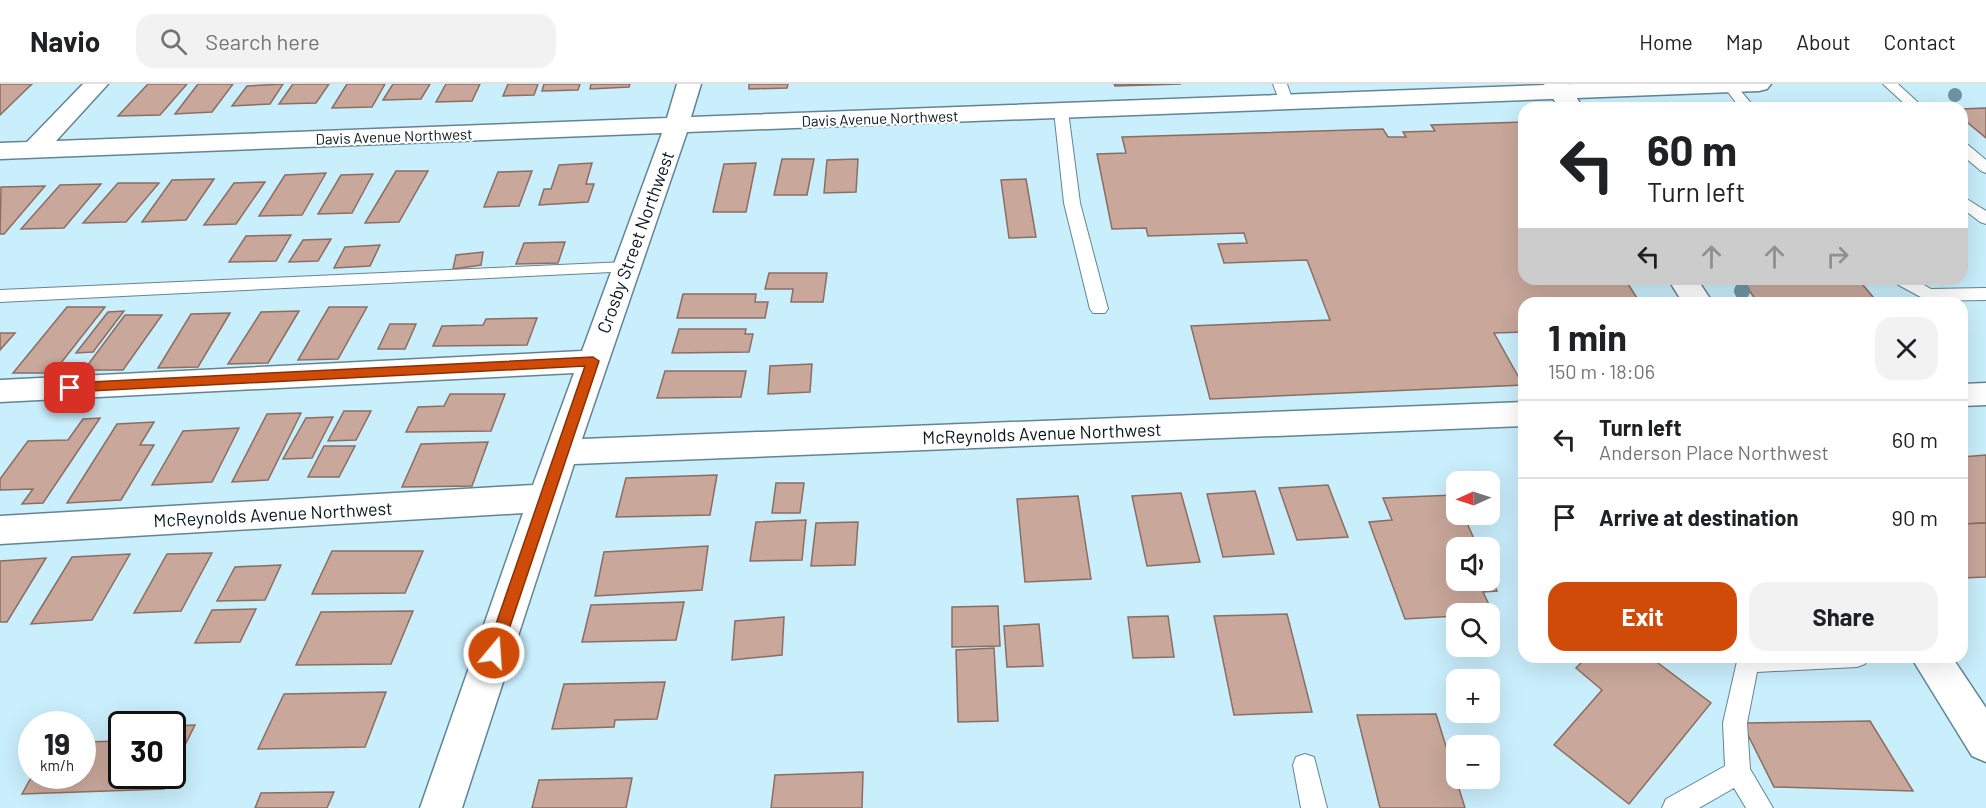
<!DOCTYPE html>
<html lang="en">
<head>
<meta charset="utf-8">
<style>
	:root { --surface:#fff; --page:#f2f2f2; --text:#202124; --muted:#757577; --line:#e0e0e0; --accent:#d04b07 }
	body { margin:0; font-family:Barlow,sans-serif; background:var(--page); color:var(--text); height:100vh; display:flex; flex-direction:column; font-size:22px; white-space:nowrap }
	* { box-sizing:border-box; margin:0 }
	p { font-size:20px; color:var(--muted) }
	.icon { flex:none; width:33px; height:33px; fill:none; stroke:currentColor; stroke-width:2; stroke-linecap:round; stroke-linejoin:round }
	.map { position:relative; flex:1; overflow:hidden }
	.drawer { position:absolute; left:1518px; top:213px; width:450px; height:366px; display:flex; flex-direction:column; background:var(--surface); border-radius:18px; box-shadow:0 6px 24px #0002 }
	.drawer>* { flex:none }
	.hud { position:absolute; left:1518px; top:18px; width:450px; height:183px; border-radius:18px; box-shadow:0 6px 24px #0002; background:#fff; color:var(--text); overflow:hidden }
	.needle { width:39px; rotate:267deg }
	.controls { position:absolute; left:1446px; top:387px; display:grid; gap:12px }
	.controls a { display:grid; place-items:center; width:54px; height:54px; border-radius:12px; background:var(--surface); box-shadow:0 6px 24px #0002; font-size:30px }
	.speed { position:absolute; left:18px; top:627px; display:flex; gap:12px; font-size:30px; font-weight:700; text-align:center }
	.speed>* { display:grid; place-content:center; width:78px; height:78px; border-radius:50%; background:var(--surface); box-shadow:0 6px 24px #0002; line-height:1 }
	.speed small { font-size:15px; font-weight:400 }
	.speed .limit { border:3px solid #111; border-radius:9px; background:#fff; color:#111 }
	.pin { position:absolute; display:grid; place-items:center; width:51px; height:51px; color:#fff; margin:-26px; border-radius:12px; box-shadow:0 3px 9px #0006 }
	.me { position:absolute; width:66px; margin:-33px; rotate:18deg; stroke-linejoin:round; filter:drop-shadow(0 0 4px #0008) }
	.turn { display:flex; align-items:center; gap:21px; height:126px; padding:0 30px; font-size:27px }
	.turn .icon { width:78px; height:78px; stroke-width:2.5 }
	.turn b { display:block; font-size:42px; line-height:51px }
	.lanes { display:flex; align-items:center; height:57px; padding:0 30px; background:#0003; justify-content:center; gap:30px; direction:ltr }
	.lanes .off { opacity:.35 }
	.round { display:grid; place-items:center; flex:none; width:63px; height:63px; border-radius:18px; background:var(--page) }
	.headline { display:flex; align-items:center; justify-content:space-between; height:102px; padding:0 30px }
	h1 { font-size:36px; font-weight:700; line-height:45px }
	.primary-button { display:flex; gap:12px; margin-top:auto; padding:12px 30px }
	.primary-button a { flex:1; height:69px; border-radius:18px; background:var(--accent); color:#fff; font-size:24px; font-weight:700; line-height:69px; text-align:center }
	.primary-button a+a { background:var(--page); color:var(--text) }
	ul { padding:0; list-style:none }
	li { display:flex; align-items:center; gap:18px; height:78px; padding:0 30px; border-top:2px solid var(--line) }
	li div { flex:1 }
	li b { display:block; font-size:22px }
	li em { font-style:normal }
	header { display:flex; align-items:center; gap:36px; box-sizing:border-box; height:84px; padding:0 30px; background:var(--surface); border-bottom:2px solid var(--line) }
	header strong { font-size:28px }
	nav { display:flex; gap:33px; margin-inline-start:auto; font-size:21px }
	.search { width:420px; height:54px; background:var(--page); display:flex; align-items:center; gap:15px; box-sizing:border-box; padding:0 21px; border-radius:18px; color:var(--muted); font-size:22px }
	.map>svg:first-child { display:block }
	.building { fill:#c9a79b; stroke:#8c6d62; stroke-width:1.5 }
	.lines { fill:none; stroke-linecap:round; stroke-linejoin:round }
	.lane-casing { stroke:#638592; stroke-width:2 }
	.street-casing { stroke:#638592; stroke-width:3 }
	.secondary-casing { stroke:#638592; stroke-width:3 }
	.lane { fill:#fff; fill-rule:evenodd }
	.street { fill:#fff; fill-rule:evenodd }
	.secondary { fill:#fff; fill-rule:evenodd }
	.tree { fill:#6e95a4 }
	.route { fill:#d04b07; stroke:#873105; stroke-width:1.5 }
	.labels { text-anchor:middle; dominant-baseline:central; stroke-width:4.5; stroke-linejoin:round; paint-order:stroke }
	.far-street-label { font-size:15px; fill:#08161a; stroke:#fff }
	.street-label { font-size:18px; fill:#08161a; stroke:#fff }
</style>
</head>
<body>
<header>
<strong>Navio</strong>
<div class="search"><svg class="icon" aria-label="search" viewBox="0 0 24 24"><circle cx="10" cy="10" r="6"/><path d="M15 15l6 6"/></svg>Search here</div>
<nav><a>Home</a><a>Map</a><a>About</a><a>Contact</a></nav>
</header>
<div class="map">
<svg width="1986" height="724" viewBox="0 0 1986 724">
	<rect width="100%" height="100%" fill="#c9eefc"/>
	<g class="building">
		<path d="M0,0H32L0,31Z"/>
		<path d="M148,0H187L160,31L118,32Z"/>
		<path d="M198,0H233L212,28L175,30Z"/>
		<path d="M283,0L270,20L232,22L247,2Z"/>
		<path d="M293,0H329L316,19L279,20Z"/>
		<path d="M347,0H385L372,23L332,24Z"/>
		<path d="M393,0H430L421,15L383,16Z"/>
		<path d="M446,0H480L472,17L436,18Z"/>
		<path d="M508,0H538L534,11L503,12Z"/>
		<path d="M544,0H580L578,6L542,7Z"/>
		<path d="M591,0H630L629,3L590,5Z"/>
		<path d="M749,0H788L787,4L749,5Z"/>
		<path d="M1114,0H1181L1115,2Z"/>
		<path d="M1986,24V54L1962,34V25Z"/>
		<path d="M1524,38V195H1625L1640,219H1524V248L1494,249L1523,301L1210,315L1191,242L1330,236L1307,176L1224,179L1218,160L1247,159L1244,149L1148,152L1146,144L1112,145L1097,70L1126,69L1122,53L1383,45L1388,53H1406L1403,48L1435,47L1431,41Z"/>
		<path d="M782,75H814L807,111H774Z"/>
		<path d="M858,75L856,108L824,109L827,76Z"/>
		<path d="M592,79L586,100H594L588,118L539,121L544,105H551L559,81Z"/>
		<path d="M756,79L746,128H713L724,80Z"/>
		<path d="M396,87H428L399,138L365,139Z"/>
		<path d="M532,87L519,122L484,123L498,88Z"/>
		<path d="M326,89L302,131L259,132L285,91Z"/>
		<path d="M373,90L352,129L318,130L341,91Z"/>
		<path d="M214,95L186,136L142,138L172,96Z"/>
		<path d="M1026,95L1036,153L1009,154L1001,96Z"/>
		<path d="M265,98L236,140L204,141L234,99Z"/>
		<path d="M118,99H159L126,138L83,139Z"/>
		<path d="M101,100L64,144L21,145L60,101Z"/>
		<path d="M45,102L4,150H0L1,103Z"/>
		<path d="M291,151L276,177L229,178L246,152Z"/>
		<path d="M331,155L318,177L289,178L303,156Z"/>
		<path d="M565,158L558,179L516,180L524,159Z"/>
		<path d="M380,161L370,182L334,184L345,163Z"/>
		<path d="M483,168L481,181L453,185L456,171Z"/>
		<path d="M769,189H827L823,218H791L793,205H765Z"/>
		<path d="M1741,195H1858L1878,219H1758Z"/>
		<path d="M683,210H756L755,218H768L765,234H677Z"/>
		<path d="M67,223H105L53,289H13Z"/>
		<path d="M329,223H367L338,275L298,276Z"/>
		<path d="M124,227L93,268L76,269L108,228Z"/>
		<path d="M299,227L268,279L228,280L261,228Z"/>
		<path d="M230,229L198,283L158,284L191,230Z"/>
		<path d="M125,231H162L123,286H84Z"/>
		<path d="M537,234L527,261L433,262L442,242L483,241L486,235Z"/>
		<path d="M390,240H416L405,265H378Z"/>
		<path d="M679,245H746L745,250H753L749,268L672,269Z"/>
		<path d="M0,249H15L0,266Z"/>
		<path d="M812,280L810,308L768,310L770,282Z"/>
		<path d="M665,287H746L741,313L657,314Z"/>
		<path d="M450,310H505L491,347L406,348L418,323L444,322Z"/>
		<path d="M344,327H371L356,356L328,357Z"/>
		<path d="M301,329L268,396L232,398L267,330Z"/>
		<path d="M333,333L312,374L283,375L306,334Z"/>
		<path d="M100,334L43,419L22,420L33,405L0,406V395L28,357L68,356L83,335Z"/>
		<path d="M154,338L140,361H154L121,416L67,419L117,340Z"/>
		<path d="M239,344L212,398L152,401L183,347Z"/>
		<path d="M488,358L472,402L402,403L421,360Z"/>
		<path d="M324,362H355L339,393H308Z"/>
		<path d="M1986,371V439L1962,440V373Z"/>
		<path d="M717,391L710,431L616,433L626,394Z"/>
		<path d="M776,399H804L800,429H772Z"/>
		<path d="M1328,401L1348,453L1297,456L1279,404Z"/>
		<path d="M1255,407L1274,470L1223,473L1207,410Z"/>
		<path d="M1181,409L1200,478L1147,482L1132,412Z"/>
		<path d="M1454,411L1456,430H1463L1478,464H1456V496H1490V490L1497,507L1483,508L1493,529L1456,530V532L1405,535L1369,438L1392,436L1383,414Z"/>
		<path d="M1078,412L1091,495L1025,498L1017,415Z"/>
		<path d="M806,436L802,476L750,477L756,438Z"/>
		<path d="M858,438L855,481L811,482L816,439Z"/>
		<path d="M1986,439V493L1962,494V440Z"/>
		<path d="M708,462L702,506L595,512L604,468Z"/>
		<path d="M332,467H423L405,509L312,510Z"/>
		<path d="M212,469L181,527L134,529L167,470Z"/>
		<path d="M130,470L92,536L31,540L72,473Z"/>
		<path d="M46,474L7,538H0V477Z"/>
		<path d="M281,481L265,516L217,517L235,483Z"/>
		<path d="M684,518L676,556L582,558L591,521Z"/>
		<path d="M998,522L1000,562L952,563V523Z"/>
		<path d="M256,525L240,558L195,559L212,526Z"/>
		<path d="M413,527L391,580L296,581L321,528Z"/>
		<path d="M1287,530L1312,628L1234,631L1214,532Z"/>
		<path d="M1168,532L1174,573L1133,574L1128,533Z"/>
		<path d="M784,533L782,571L732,576L735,537Z"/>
		<path d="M1039,540L1043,582L1007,583L1004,542Z"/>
		<path d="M994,564L998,637L958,638L956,566Z"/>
		<path d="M1587,573H1650L1711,619L1629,720L1554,661L1602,606L1576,584Z"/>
		<path d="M665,598L657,635L615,636L614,643L552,645L564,600Z"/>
		<path d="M386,608L365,663L258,665L284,610Z"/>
		<path d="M1436,630L1465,724H1380L1357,631Z"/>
		<path d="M1870,637L1913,707L1774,703L1742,639Z"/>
		<path d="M195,641L172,687V642Z"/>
		<path d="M122,657V692H170L164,705L22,710L32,692H82V658Z"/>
		<path d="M863,688L862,724H771L775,691Z"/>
		<path d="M632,694L626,724H532L539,696Z"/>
		<path d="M334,708L327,724H255L261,709Z"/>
	</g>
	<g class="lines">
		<g class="lane-casing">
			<g id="lane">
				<path d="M1273,0H1287L1293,18L1291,21H1281Z"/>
				<path d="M1722,0H1735L1755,24H1740Z"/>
				<path d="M1883,0H1898L1924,24H1909Z"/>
				<path d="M1061,23L1068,27L1080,119L1108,225L1105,229H1093L1090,225L1064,119L1054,27Z"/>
				<path d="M1962,59L1967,60L1986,76V89L1981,87L1962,71Z"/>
				<path d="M1962,112L1986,127V140L1980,138L1962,124Z"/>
				<path d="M626,178L632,179L634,183L632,187L0,218V206Z"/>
				<path d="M1893,195H1913L1931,205L1986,204V216L1928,217L1895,199Z"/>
				<path d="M1738,573H1868L1865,580L1857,583L1757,588L1747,639L1750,685L1773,724H1746L1734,704L1699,724H1662L1666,715L1725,682L1723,639Z"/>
				<path d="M1305,670L1314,673L1327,724H1301L1293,681L1296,673Z"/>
			</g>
		</g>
		<g class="street-casing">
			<g id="street">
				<path d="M83,0H108L56,57L667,34L677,0H701L691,33L1574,0H1771L1767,5L1759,7L687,48L582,355L1524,318V342L574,380L462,724H420L523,429L0,460V432L533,401L574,289L0,318V296L582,267L662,49L0,75V59L27,58Z"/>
				<path d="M1986,299V321L1962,322V300Z"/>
			</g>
		</g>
		<g class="secondary-casing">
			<g id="secondary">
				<path d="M1544,0H1568L1583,24H1559Z"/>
				<path d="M1668,195H1697L1713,219H1683Z"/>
				<path d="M1911,573H1952L1986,624V678L1972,672Z"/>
			</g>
		</g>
		<use href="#lane" class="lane"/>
		<use href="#street" class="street"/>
		<use href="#secondary" class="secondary"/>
	</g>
	<g class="tree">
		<circle cx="1955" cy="11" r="7"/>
		<circle cx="1742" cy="207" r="8"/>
	</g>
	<path class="route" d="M593,273L599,277L501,569L499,574L494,576L488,574L486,569L585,282L70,308L64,304L70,299Z"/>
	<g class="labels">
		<g class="far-street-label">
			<text transform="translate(880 34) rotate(-2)">Davis Avenue Northwest</text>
			<text transform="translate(394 52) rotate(-2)">Davis Avenue Northwest</text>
		</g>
		<g class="street-label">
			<text transform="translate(635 158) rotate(-70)">Crosby Street Northwest</text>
			<text transform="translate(1042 349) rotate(-2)">McReynolds Avenue Northwest</text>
			<text transform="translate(273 430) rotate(-3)">McReynolds Avenue Northwest</text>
		</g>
	</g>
</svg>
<div class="controls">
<a><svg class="needle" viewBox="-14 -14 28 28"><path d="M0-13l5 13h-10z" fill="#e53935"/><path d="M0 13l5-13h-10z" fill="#757577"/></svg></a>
<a><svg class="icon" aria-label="sound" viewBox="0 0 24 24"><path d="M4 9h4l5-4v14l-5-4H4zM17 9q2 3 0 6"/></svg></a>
<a><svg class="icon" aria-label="search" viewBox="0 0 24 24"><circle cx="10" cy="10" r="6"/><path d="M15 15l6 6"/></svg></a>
<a>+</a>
<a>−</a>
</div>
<div class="speed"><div>19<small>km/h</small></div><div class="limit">30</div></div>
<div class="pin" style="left:70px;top:304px;background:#d93025"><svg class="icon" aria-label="arrive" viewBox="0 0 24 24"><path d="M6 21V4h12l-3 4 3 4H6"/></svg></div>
<svg class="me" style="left:494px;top:569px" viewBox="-20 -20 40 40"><circle r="17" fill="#d04b07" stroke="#fff" stroke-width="3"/><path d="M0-11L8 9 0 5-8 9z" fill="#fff"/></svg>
<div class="hud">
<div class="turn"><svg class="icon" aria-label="left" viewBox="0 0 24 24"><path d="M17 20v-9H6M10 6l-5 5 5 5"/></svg><div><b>60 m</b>Turn left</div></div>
<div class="lanes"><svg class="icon" aria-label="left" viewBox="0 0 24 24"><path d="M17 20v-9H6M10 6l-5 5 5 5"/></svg><svg class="icon off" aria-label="ahead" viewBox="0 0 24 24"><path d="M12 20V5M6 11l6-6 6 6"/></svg><svg class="icon off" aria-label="ahead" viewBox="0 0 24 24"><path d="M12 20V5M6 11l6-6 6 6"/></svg><svg class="icon off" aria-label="right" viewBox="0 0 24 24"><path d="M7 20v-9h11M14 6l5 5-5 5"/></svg></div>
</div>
<section class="drawer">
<div class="headline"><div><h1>1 min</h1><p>150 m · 18:06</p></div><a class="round"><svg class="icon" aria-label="close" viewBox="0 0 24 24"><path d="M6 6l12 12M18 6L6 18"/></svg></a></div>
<ul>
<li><svg class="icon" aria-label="left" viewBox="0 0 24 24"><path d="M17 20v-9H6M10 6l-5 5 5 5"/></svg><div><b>Turn left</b><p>Anderson Place Northwest</p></div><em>60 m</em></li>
<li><svg class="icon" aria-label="arrive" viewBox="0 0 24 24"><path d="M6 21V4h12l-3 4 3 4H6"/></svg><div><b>Arrive at destination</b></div><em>90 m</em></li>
</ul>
<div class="primary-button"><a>Exit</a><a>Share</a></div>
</section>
</div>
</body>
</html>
